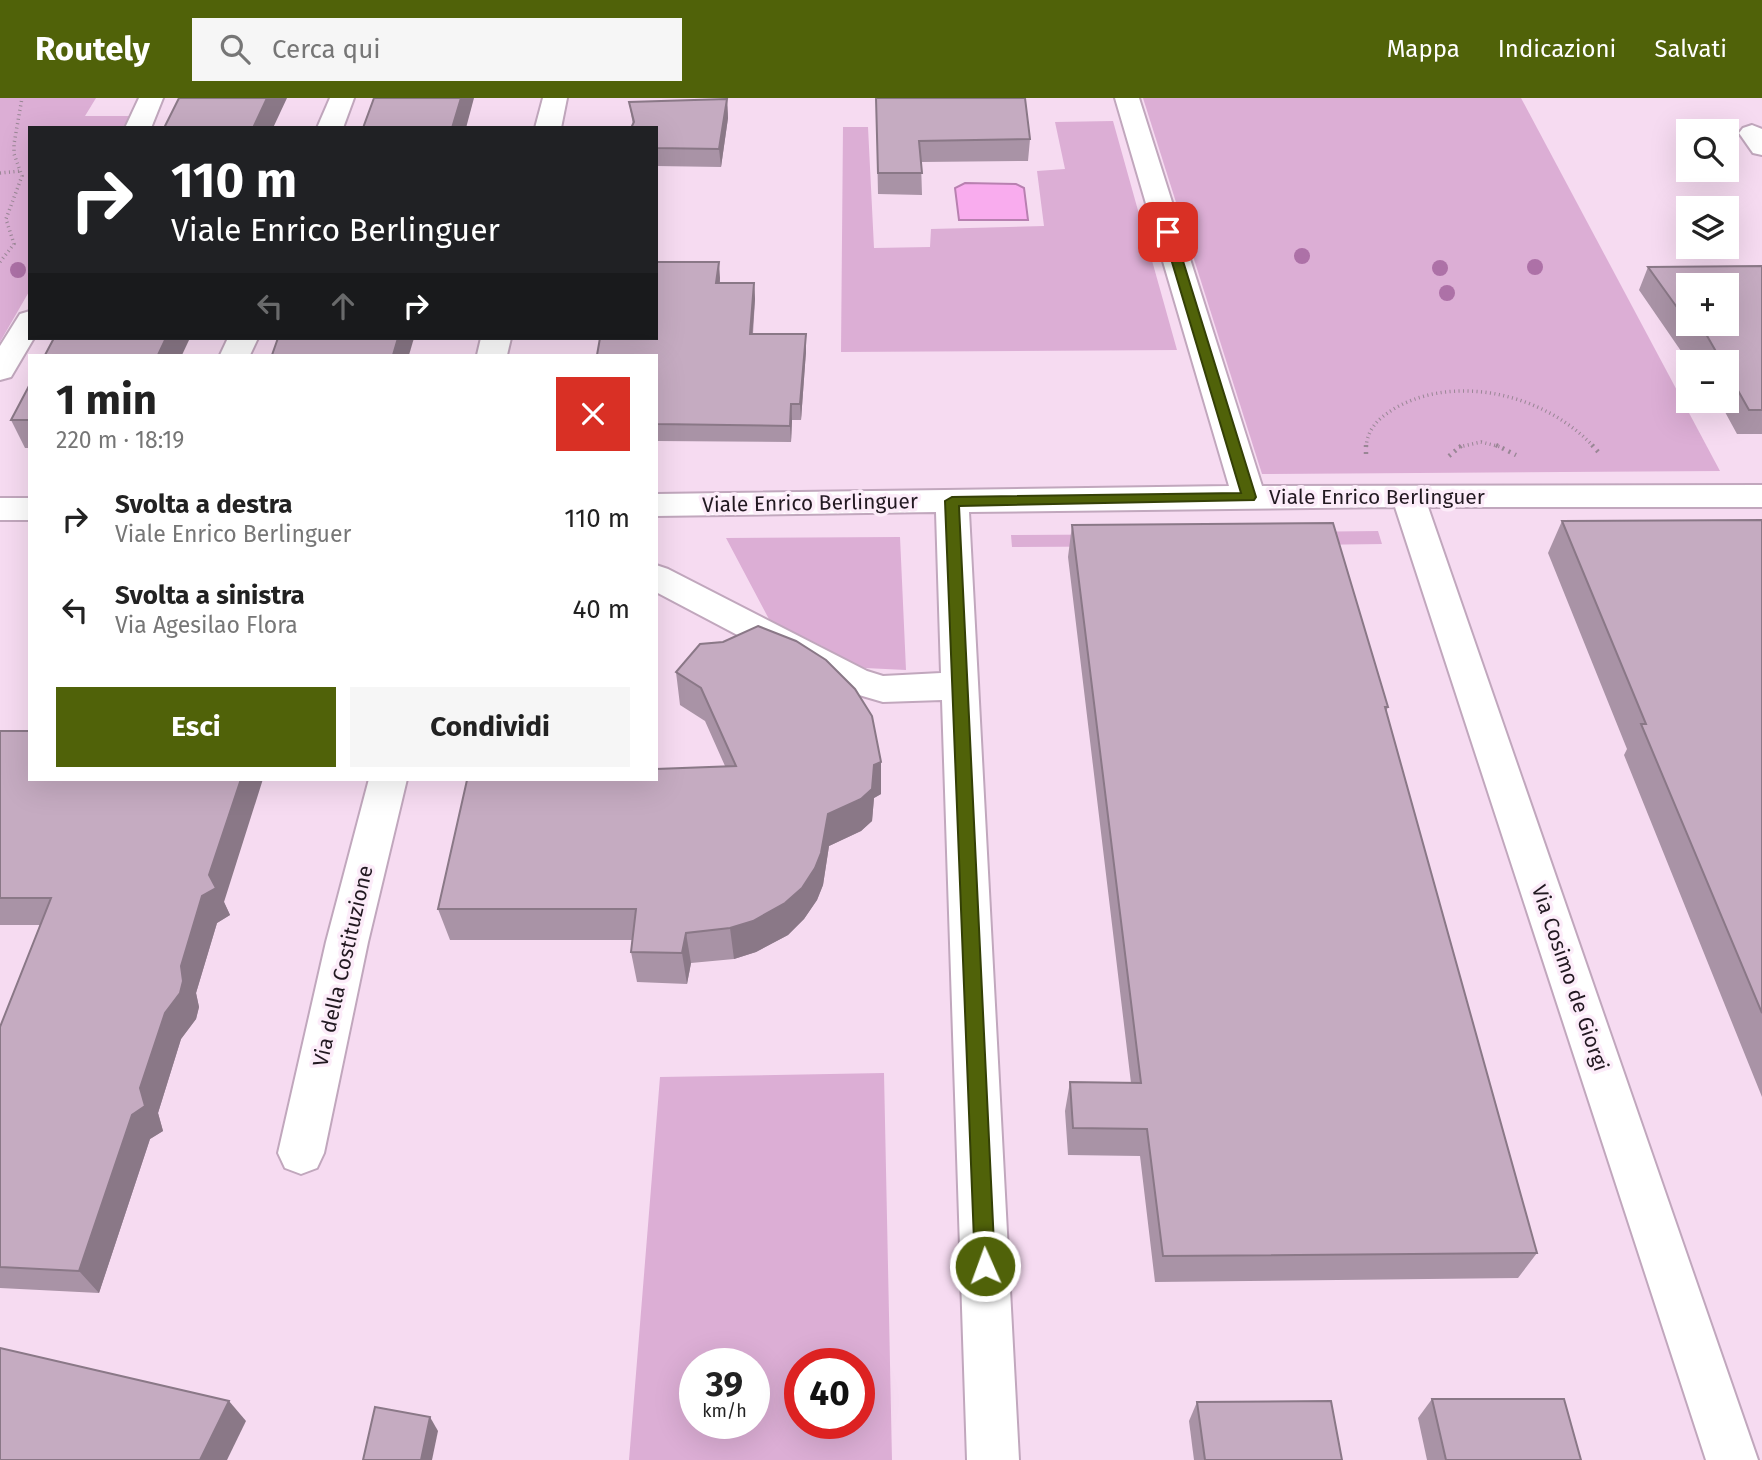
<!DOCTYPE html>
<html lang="it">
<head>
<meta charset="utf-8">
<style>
	:root { --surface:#fff; --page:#f6f6f6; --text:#222; --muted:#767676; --accent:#506209 }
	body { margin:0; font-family:"Fira Sans",sans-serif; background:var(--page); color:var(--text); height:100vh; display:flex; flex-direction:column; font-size:26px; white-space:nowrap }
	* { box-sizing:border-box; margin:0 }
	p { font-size:23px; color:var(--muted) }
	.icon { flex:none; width:38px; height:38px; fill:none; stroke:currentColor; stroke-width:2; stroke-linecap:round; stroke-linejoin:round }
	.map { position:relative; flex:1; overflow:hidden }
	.details { position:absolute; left:28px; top:256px; width:630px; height:427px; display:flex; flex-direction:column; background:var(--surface); border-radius:0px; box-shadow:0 7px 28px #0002 }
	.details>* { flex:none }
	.hud { position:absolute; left:28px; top:28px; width:630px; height:214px; border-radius:0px; box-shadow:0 7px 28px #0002; background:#202124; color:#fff; overflow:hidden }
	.controls { position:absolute; left:1676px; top:21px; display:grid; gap:14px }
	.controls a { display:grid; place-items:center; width:63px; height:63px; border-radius:0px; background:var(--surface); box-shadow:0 7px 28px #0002; font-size:35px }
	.speed { position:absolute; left:679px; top:1250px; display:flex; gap:14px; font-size:35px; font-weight:700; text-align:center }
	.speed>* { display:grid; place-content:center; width:91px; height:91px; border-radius:50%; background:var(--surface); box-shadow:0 7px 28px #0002; line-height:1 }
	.speed small { font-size:18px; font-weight:400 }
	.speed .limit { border:10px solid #d22; background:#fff; color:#111 }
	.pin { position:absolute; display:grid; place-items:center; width:60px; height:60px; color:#fff; margin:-30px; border-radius:14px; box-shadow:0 4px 10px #0006 }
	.me { position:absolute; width:77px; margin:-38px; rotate:358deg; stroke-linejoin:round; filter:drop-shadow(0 0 5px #0008) }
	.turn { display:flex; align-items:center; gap:24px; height:147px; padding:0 28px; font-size:32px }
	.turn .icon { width:91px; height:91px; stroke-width:2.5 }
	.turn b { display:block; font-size:49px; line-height:60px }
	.lanes { display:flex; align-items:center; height:66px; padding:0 28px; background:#0003; justify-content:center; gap:35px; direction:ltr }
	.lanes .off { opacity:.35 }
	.round { display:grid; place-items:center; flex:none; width:74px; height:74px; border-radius:0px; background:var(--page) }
	.headline { display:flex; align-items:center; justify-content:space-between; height:119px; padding:0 28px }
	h1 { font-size:42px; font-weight:700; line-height:52px }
	.cta { display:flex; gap:14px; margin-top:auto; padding:14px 28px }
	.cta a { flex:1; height:80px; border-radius:0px; background:var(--accent); color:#fff; font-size:28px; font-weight:700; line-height:80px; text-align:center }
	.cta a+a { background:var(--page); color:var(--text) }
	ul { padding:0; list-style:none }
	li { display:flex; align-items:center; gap:21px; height:91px; padding:0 28px }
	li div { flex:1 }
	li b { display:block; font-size:26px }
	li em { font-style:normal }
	header { display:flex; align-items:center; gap:42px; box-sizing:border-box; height:98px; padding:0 35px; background:var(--accent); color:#fff }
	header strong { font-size:33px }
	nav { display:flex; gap:38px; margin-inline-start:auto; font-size:24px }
	.search { width:490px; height:63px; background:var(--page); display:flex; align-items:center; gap:18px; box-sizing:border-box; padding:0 24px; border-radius:0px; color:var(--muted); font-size:26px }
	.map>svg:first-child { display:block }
	.green { fill:#dcaed5; fill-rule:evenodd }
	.water { fill:#f9acee; stroke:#b880b0; stroke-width:2 }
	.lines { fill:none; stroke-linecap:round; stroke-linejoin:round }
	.minor-casing { stroke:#c1a7bd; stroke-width:4 }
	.path-far1 { stroke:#998695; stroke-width:3.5; stroke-dasharray:1 3.5; stroke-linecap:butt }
	.path { stroke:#998695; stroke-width:4.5; stroke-dasharray:2 5; stroke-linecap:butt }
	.minor { fill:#fff; fill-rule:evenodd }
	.tree { fill:#ad71a7 }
	.wall { fill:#a993a6 }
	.shaded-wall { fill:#8a7887 }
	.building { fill:#c5abc1; stroke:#8a7887; stroke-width:2 }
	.route { fill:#506209; stroke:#344006; stroke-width:2 }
	.labels { text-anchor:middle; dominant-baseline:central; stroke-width:7; stroke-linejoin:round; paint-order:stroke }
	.street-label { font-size:21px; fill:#221921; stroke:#fcecf9 }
</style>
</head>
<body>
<header>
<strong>Routely</strong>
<div class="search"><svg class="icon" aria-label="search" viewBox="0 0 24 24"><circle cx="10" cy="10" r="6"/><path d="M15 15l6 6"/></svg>Cerca qui</div>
<nav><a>Mappa</a><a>Indicazioni</a><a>Salvati</a></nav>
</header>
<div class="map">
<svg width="1762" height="1362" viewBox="0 0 1762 1362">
	<rect width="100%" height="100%" fill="#f6dbf1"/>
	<g class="green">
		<path d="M0,0H96L85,18H130L123,30H30V192L0,244Z"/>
		<path d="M1143,0H1521L1720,373L1262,376Z"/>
		<path d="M1113,23L1177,252L841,254L843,29H868L874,150L930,149L931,131L1044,128L1037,73L1065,71L1055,24Z"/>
		<path d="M1378,433L1382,446L1222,448L1219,435Z"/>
		<path d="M1191,436L1194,448L1012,449L1011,437Z"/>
		<path d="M900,439L906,572L865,570L843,562L822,548L770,523L726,440Z"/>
		<path d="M884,975L892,1362H629L660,979ZM754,1265V1325H695V1265ZM859,1265V1325H800V1265Z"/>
	</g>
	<path class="water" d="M965,85L1016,86L1024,90L1028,122H959L955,90Z"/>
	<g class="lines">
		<g class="minor-casing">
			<g id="minor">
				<path d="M139,0H163L151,30H125Z"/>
				<path d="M330,0H354L343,30H317Z"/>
				<path d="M543,0H567L561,30H535Z"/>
				<path d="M1115,0H1139L1262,388L1762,387V409H1428L1758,1362H1706L1395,409L969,414L1019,1362H967L942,602L883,604L842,592L656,494V467L668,471L867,573L883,578L941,575L936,414L656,418V396L1229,388Z"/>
				<path d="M1752,27L1762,31V57L1753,55L1739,35L1743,30Z"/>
				<path d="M30,213V240H34L11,279L0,282V248L20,216Z"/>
				<path d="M228,240H258L250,257H220Z"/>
				<path d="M481,240H511L507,257H477Z"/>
				<rect x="0" y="400" width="30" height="22"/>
				<path d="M369,681H407L368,844L324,1055L317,1070L301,1076L285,1070L278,1055L326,844Z"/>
			</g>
		</g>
		<g class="path-far1">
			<path d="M0,75L21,73"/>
			<path d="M0,164L14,146L6,121L22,78L14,56V46L22,0"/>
			<path d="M1366,349C1368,329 1380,319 1397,309C1460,275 1547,298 1594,349"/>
			<path d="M1459,349L1481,344L1501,349"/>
		</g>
		<g class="path">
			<path d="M1366,347V358"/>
			<path d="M1496,347L1516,357"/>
			<path d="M1592,347L1601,357"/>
			<path d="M1449,358L1462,347"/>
		</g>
		<use href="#minor" class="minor"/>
	</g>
	<g class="tree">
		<circle cx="1302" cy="158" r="8"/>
		<circle cx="1535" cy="169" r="8"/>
		<circle cx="1440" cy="170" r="8"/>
		<circle cx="18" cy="172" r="8"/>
		<circle cx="1447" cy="195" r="8"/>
	</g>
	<g class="wall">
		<path d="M876,0H1025L1030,41L1028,63L921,64L922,97L878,96Z"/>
		<path d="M727,1L728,20L721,69L656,68V30L633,27L629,4Z"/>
		<path d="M1762,168V336H1737L1719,303H1727V264H1698L1691,253H1681L1639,192L1648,169Z"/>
		<path d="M720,180V185H754L755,201L753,236L806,253L801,322H792L791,344L656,343V257Z"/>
		<path d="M30,286V350H25L11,322Z"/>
		<path d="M1762,422V999L1624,657L1627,651L1548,455L1562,423Z"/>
		<path d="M1072,427L1388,609L1386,614L1537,1155L1518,1180L1155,1184L1140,1058L1068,1057L1065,1013L1070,984L1131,985L1068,459Z"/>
		<path d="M676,574L881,696L874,700L872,723L861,733L829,748L823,787L817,802L804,821L788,837L756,854L734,861L691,865L687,886L637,884L631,854L632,842H450L438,811L584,681L725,668L705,623L680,607Z"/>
		<path d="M0,633L224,804L230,817L217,825L196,895L199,909L196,921L181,941L158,1015L163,1033L150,1041L99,1195L0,1190V929L40,827H0Z"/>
		<path d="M1432,1301L1581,1362H1427L1418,1320Z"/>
		<path d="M1197,1304L1342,1362H1194L1189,1323Z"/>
	</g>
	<g class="shaded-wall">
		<path d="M267,0H287L273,30H253Z"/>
		<path d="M461,0H474L466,30H452Z"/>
		<path d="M727,1L728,20L721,69L719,51Z"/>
		<path d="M719,164L720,180L718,202L716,185Z"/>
		<path d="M754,185L755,201L751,253L750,236Z"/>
		<path d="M806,236V253L801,322L800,306Z"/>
		<path d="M166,240H190L182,257H158Z"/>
		<path d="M398,240H414L409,257H393Z"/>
		<path d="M791,306L792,322L791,344L790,328Z"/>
		<path d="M881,664V696L874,700L872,723L861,733L829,748L823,787L817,802L804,821L788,837L756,854L734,861L730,830L828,716L874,667Z"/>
		<path d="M241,681H263L224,804L230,817L217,825L196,895L199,909L196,921L181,941L158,1015L163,1033L150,1041L99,1195L79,1173L181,868L209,777Z"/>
		<path d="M686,835L691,865L687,886L682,855Z"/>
		<path d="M229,1303L246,1323L227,1362H200Z"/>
		<path d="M430,1319L438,1333L432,1362H421Z"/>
	</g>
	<g class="building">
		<path d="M179,0H267L253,30H164Z"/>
		<path d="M374,0H461L452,30H363Z"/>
		<path d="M876,0H1025L1030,41L919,43L922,75H878Z"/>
		<path d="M727,1L719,51L656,50V30H631L634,24L629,4Z"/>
		<path d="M656,164H719L716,185H754L750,236H806L800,306H791L790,328L656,326V257H597L600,240H656Z"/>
		<path d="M1762,168V312H1749L1727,273V264H1722L1702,229H1691L1689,226H1727V187H1689V226L1648,169Z"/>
		<path d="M54,240H166L158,257H45Z"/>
		<path d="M278,240H398L393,257H272Z"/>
		<path d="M30,286V322H11Z"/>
		<path d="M1762,422V915L1641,626H1646L1562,423Z"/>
		<path d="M1333,425L1388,609H1385L1537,1155L1163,1158L1147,1031L1073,1030L1070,984L1141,985L1072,427Z"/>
		<path d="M758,528L796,543L826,562L855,591L872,618L881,664L874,667L872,691L861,701L828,716L821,755L815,770L802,790L785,805L753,823L730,830L686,835L682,855L631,854L636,811H438L467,682L656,681V671L736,668L701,590L676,574L700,546L723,544Z"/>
		<path d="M0,633H30V681H241L209,777L216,790L202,798L181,868L183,883L180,895L165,915L140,990L145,1008L132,1017L79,1173L0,1169V929L51,800H0Z"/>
		<path d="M0,1250L229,1303L200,1362H0Z"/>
		<path d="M1432,1301H1564L1581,1362H1446Z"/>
		<path d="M1331,1303L1342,1362H1205L1197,1304Z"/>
		<path d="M375,1309L430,1319L421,1362H363Z"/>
	</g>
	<path class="route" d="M1164,131L1174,134L1256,399L1254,402L959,408L995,1168L992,1175L985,1178L978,1175L975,1168L945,403L952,399L1241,395L1163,134Z"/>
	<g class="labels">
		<g class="street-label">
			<text x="1377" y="399">Viale Enrico Berlinguer</text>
			<text transform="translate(810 405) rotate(-1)">Viale Enrico Berlinguer</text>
			<text transform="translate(343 868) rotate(-77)">Via della Costituzione</text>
			<text transform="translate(1570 880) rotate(71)">Via Cosimo de Giorgi</text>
		</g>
	</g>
</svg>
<div class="controls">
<a><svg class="icon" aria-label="search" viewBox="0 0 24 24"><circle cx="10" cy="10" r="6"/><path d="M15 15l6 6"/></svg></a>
<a><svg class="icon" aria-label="layers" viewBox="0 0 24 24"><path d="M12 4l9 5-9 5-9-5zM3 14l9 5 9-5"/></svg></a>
<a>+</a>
<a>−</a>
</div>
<div class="speed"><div>39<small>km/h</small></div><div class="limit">40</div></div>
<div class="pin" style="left:1168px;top:134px;background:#d93025"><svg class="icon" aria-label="arrive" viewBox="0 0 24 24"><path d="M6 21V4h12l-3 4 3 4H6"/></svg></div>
<svg class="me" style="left:985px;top:1168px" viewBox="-20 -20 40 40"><circle r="17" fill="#506209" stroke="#fff" stroke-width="3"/><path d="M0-11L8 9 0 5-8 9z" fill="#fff"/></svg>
<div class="hud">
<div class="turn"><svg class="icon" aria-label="right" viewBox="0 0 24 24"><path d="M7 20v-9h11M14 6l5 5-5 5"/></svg><div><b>110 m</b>Viale Enrico Berlinguer</div></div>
<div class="lanes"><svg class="icon off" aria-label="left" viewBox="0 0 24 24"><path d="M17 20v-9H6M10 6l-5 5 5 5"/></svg><svg class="icon off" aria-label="ahead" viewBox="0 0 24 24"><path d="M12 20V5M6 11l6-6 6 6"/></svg><svg class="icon" aria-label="right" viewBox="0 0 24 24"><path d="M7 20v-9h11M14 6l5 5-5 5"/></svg></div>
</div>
<section class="details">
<div class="headline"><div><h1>1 min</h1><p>220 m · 18:19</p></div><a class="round" style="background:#d93025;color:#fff"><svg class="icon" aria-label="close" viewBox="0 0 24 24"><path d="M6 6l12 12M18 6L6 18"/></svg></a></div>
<ul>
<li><svg class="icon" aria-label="right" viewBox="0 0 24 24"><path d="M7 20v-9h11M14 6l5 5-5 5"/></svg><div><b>Svolta a destra</b><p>Viale Enrico Berlinguer</p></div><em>110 m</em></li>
<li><svg class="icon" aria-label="left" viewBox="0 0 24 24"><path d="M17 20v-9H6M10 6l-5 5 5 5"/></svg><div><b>Svolta a sinistra</b><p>Via Agesilao Flora</p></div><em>40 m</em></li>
</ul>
<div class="cta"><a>Esci</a><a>Condividi</a></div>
</section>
</div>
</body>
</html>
